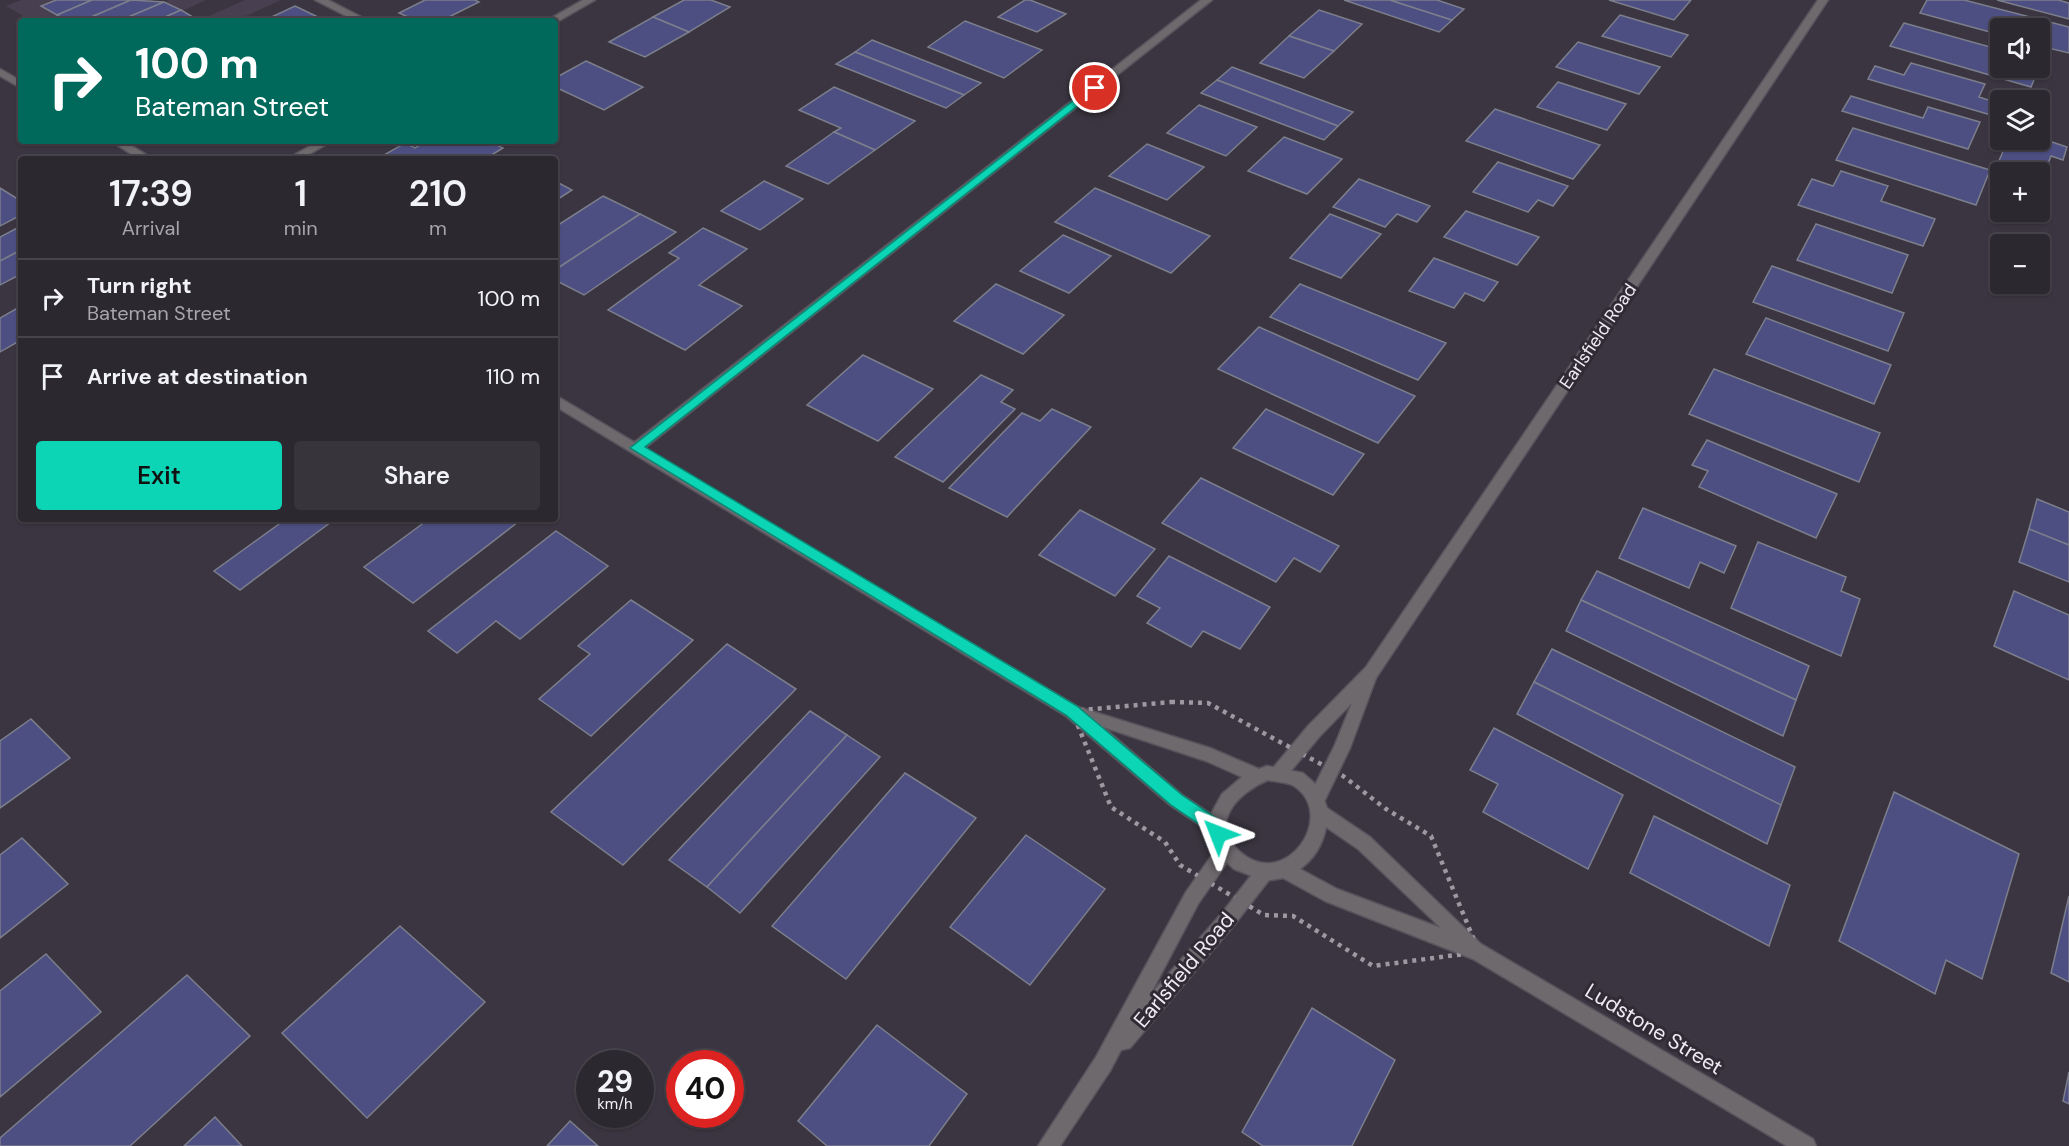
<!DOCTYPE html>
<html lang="en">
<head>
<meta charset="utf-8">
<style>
	:root { --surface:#2c2830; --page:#38343c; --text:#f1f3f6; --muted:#a6a6ab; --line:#48444c; --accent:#0cd5b5 }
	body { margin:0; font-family:"DM Sans",sans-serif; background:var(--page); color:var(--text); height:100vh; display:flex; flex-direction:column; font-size:22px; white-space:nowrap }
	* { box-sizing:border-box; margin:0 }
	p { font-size:20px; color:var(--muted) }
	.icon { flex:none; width:33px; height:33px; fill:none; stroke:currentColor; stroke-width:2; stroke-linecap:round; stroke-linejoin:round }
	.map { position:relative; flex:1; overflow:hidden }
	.drawer { position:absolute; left:18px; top:156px; width:540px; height:366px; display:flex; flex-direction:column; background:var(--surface); border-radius:6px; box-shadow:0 2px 4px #0004,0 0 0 2px var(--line) }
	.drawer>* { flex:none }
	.guide { position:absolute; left:18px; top:18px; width:540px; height:126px; border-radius:6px; box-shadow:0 2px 4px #0004,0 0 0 2px var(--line); background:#00695c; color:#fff; overflow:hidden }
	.controls { position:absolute; left:1990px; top:18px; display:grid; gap:12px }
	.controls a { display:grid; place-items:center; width:60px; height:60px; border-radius:6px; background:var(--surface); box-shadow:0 2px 4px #0004,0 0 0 2px var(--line); font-size:30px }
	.speed { position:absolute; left:576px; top:1050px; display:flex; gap:12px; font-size:30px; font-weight:700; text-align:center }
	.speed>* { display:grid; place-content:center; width:78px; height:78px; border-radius:50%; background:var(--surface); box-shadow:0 2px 4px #0004,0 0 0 2px var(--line); line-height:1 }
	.speed small { font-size:15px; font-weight:400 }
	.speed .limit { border:9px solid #d22; background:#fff; color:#111 }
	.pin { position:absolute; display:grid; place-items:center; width:51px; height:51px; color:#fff; margin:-26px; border:3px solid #fff; border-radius:50%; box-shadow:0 2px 6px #0007 }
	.me { position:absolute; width:66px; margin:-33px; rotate:315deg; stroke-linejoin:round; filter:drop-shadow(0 0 4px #0008) }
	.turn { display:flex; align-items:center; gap:21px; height:126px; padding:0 18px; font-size:27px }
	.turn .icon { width:78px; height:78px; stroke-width:2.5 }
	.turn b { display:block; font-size:42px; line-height:51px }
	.eta { display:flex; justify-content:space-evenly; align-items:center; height:102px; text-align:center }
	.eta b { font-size:36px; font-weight:600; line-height:42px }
	.button { display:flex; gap:12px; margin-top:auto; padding:12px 18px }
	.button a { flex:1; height:69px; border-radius:6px; background:var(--accent); color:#111; font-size:24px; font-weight:600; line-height:69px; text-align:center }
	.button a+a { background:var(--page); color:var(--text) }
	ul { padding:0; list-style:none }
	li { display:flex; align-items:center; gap:18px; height:78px; padding:0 18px; border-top:2px solid var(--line) }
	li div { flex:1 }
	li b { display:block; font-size:22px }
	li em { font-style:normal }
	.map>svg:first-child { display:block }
	.built { fill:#484050 }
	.building { fill:#4d4f83; stroke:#7c7e8b; stroke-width:1.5 }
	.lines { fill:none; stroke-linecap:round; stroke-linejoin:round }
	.service-casing { stroke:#57525c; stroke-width:3 }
	.minor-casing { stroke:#57525c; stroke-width:3 }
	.tertiary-casing { stroke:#57525c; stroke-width:3 }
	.path { stroke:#9d98a1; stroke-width:4.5; stroke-dasharray:4 5; stroke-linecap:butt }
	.service { fill:#6e696d; fill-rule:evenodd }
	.minor { fill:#6e696d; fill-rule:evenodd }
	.tertiary { fill:#6e696d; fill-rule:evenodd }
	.route { fill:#0cd5b5; stroke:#088a76; stroke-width:1.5 }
	.labels { text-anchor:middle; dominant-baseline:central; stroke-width:6; stroke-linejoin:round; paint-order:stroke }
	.street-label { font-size:18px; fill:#efebf2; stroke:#302b35 }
	.near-street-label { font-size:21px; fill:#efebf2; stroke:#302b35 }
</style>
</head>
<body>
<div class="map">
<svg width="2069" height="1146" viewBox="0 0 2069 1146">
	<rect width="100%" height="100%" fill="#3a3540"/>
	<g class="built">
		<path d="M21,0H152L160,4L169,0H206L178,13L193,21H32L6,6Z"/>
		<path d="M245,0H281L235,21H198Z"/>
	</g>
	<g class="building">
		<path d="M56,0H92L57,15L41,6Z"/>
		<path d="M92,0H131L82,21H69L57,15Z"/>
		<path d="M131,0L164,2L119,21H82Z"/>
		<path d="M425,0H475L479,2L441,21H417L399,13Z"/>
		<path d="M684,0H711L730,7L689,32L653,17Z"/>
		<path d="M1025,0H1030L1066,14L1037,32L998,17Z"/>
		<path d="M1344,0H1390L1452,20L1439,32Z"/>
		<path d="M1390,0H1437L1464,9L1452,20Z"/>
		<path d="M1609,0H1691L1674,20Z"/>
		<path d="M1927,0H1964L2069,27V53L2040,46V28H2001V35L1920,13Z"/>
		<path d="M1997,0H2058L2069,3V19Z"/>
		<path d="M164,2L181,10L156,21H119Z"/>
		<path d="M295,6L320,18L313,21H263Z"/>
		<path d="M181,10L198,20L156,21Z"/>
		<path d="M1319,10L1362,24L1334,51L1289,36Z"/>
		<path d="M1620,15L1688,35L1671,57L1602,36Z"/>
		<path d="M653,17L689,32L645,57L609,42Z"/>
		<path d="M965,21L1042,50L1004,78L928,47Z"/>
		<path d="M1904,23L2001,50V68H2039L2031,87L1890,46Z"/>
		<path d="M1289,36L1334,51L1304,78L1260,63Z"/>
		<path d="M872,40L981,83L964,95L855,52Z"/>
		<path d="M1578,42L1660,67L1639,94L1556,67Z"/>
		<path d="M855,52L964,95L946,108L836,64Z"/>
		<path d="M586,61L643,87L604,110L555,87V78Z"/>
		<path d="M1911,63L1985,84L1979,97L2001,104V118L1868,79L1875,66L1904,75Z"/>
		<path d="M1232,67L1353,112L1338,126L1217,80Z"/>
		<path d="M1217,80L1338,126L1324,140L1201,93Z"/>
		<path d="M1558,82L1626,104L1607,130L1537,107Z"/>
		<path d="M834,87L915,121L875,150L834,132L841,128L799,110Z"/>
		<path d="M1851,96L1923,118L1928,107L1980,122L1968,149L1842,111Z"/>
		<path d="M1199,105L1257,127L1226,156L1167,133Z"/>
		<path d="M1495,109L1600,145L1573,179L1466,141Z"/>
		<path d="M1994,125L2001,127V140L2040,138L2067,147L2063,160L2051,156L2041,182L2040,172H2011L1996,168L2006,144L1989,139Z"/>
		<path d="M1853,128L1990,170L1976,205L1836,160Z"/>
		<path d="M834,132L875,150L828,184L786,166Z"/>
		<path d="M1284,137L1342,159L1307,194L1248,171Z"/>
		<path d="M427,141H489L503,148L485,159H377L405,143L415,148Z"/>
		<path d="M1147,144L1204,167L1167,200L1109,176Z"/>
		<path d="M1498,162L1568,186L1553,206L1538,200L1528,212L1473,192Z"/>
		<path d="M1841,171L1888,186L1881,201L1935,219L1923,246L1798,205L1812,179L1833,186Z"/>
		<path d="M1359,179L1430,206L1417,222L1397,214L1385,227L1333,207Z"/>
		<path d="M555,181L572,190L555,201Z"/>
		<path d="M764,181L803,199L760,230L721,211Z"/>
		<path d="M0,188L21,201V215L0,226Z"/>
		<path d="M1095,188L1210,236L1171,273L1055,222Z"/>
		<path d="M603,196L640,214L555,270V227Z"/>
		<path d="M1466,211L1539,237L1517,265L1444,237Z"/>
		<path d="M640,214L676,232L584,295L555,280V270Z"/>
		<path d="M1330,214L1381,234L1341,278L1290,258Z"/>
		<path d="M1816,224L1908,255L1892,293L1797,260Z"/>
		<path d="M21,226V250L0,261V237Z"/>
		<path d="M703,228L747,249L699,285L742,306L685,350L608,310L679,258L669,253Z"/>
		<path d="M1063,235L1111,256L1069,293L1020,271Z"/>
		<path d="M21,250V274L0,285V261Z"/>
		<path d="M1434,258L1498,282L1484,301L1465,293L1454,308L1409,291Z"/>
		<path d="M1772,266L1904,313L1888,351L1753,302Z"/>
		<path d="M996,284L1064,315L1023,354L954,321Z"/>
		<path d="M1300,284L1446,343L1418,380L1270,317Z"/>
		<path d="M21,306V340L0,352V318Z"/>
		<path d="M1766,318L1891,365L1874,404L1746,354Z"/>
		<path d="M1259,327L1415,396L1378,443L1218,369Z"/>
		<path d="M863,355L933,389L878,441L807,405Z"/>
		<path d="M1714,369L1880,433L1859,482L1689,414Z"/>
		<path d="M981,375L1013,390L1001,402L1015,409L943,482L895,457Z"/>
		<path d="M1052,409L1091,427L1007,517L949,488L1022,413L1040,421Z"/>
		<path d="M1266,409L1364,454L1333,495L1233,448Z"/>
		<path d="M1707,440L1837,494L1816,538L1699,487L1708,471L1692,465Z"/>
		<path d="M1201,478L1339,546L1320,572L1294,558L1276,582L1162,523Z"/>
		<path d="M2037,499L2069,512V545L2029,529Z"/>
		<path d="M1643,508L1736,546L1724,573L1700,562L1689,588L1619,558Z"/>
		<path d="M1080,510L1155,549L1115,596L1039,555Z"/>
		<path d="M286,519H335L240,590L214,571Z"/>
		<path d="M429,519H522L413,603L364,567Z"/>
		<path d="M2029,529L2069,545V582L2019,562Z"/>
		<path d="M556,531L608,566L520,639L496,621L457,653L428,631Z"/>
		<path d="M1758,542L1846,577L1841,591L1860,599L1841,656L1731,608Z"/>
		<path d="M1169,556L1270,607L1240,649L1203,631L1191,647L1147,623L1160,608L1137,596Z"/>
		<path d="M1597,571L1809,666L1796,700L1581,600Z"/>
		<path d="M2014,591L2069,615V680L1994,646Z"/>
		<path d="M631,600L693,640L591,736L539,699L590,654L578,646Z"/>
		<path d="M1581,600L1796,700L1783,736L1566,631Z"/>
		<path d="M727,644L796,689L623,865L551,812Z"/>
		<path d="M1552,649L1795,767L1781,805L1534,682Z"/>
		<path d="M1534,682L1781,805L1767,844L1517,714Z"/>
		<path d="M810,711L847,735L707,887L669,860Z"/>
		<path d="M31,719L70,758L0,808V741Z"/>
		<path d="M1494,728L1623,795L1588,869L1483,812L1498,784L1470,770Z"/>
		<path d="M847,735L880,757L740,913L707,887Z"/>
		<path d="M905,773L976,818L846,979L772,926Z"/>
		<path d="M1894,792L2019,854L1982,979L1946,960L1935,994L1839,941Z"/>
		<path d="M1654,816L1790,885L1769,946L1630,873Z"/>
		<path d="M1026,835L1105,889L1030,985L950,927Z"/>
		<path d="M22,838L68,884L0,938V855Z"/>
		<path d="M2069,896V982L2051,973Z"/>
		<path d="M400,926L485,1002L367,1118L282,1033Z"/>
		<path d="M46,954L101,1012L0,1097V991Z"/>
		<path d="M187,975L250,1036L130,1146H0V1138Z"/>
		<path d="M1312,1008L1395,1060L1352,1146H1263L1242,1132Z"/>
		<path d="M877,1025L967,1094L929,1146H827L798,1121Z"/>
		<path d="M2069,1072V1104L2063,1101Z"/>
		<path d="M215,1117L242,1146H184Z"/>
		<path d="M570,1121L598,1146H547Z"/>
	</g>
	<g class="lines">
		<g class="service-casing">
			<path id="service" d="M315,0H328L369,21H356Z"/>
		</g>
		<g class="minor-casing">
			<g id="minor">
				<path d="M583,0H595L555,23L546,21Z"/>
				<path d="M1201,0H1212L641,451H631L629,448L631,445Z"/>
				<path d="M1818,0H1828L1376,678L1350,748L1323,804L1317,807L1311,804L1308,799L1334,747L1352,703L1320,736L1285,778L1279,780L1273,778L1271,773L1273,768L1308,726L1366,667Z"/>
				<path d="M319,141H332L301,159H287Z"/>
				<path d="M1225,843L1231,845L1234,851L1231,857L1198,904L1150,995L1222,913L1257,868L1263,866L1269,868L1272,874L1269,880L1234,925L1130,1048L1121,1050L1110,1071L1060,1146H1038L1096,1057L1186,892L1219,845Z"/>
			</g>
		</g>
		<g class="tertiary-casing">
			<g id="tertiary">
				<path d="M0,69L21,81V88L0,76Z"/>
				<path d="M111,141H124L153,159H139Z"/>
				<path d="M555,395L1078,707L1210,748L1259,769L1267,766L1303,773L1320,788L1327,808L1370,837L1481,944L1813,1139L1816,1146H1787L1473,959L1325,901L1283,878L1265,881L1234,869L1220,856L1210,832L1170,805L1066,716L555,406ZM1103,727L1206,761L1242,777L1222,794L1211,814L1182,795ZM1268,780C1276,782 1287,782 1294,786C1338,815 1286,892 1240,852C1208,824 1237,793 1268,780ZM1326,827L1358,849L1441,928L1337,889L1300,869C1314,859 1323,844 1326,827Z"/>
			</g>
		</g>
		<path class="path" d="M1171,702L1208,703L1343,776L1386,809L1431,836L1479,952L1373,966L1293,916L1264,915L1180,865L1165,842L1111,807L1072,711Z"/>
		<use href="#service" class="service"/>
		<use href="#minor" class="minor"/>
		<use href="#tertiary" class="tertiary"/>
	</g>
	<path class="route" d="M1092,86L1100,88L645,447L1077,706L1182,795L1222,822L1226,834L1224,839L1218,841L1212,839L1209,831L1171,805L1066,715L630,448Z"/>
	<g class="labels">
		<g class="street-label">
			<text transform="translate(1598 336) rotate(-56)">Earlsfield Road</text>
		</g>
		<g class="near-street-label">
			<text transform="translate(1184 970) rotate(-50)">Earlsfield Road</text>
			<text transform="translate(1654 1029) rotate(31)">Ludstone Street</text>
		</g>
	</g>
</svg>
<div class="controls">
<a><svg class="icon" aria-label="sound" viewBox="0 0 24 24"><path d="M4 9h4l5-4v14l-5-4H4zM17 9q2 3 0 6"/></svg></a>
<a><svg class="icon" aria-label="layers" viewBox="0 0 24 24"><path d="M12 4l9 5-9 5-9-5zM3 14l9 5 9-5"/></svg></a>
<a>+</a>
<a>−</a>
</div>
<div class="speed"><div>29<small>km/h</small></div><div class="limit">40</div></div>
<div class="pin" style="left:1095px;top:88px;background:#d93025"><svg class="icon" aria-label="arrive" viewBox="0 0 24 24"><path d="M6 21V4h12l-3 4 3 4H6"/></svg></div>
<svg class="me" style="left:1218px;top:834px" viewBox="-20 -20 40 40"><path d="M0-17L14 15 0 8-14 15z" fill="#0cd5b5" stroke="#fff" stroke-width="4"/></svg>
<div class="guide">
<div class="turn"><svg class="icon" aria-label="right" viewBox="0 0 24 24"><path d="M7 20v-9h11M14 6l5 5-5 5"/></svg><div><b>100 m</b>Bateman Street</div></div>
</div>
<section class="drawer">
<div class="eta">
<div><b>17:39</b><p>Arrival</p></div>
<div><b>1</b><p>min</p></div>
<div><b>210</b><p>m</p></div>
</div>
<ul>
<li><svg class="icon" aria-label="right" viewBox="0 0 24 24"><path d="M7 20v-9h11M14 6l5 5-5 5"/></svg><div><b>Turn right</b><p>Bateman Street</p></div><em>100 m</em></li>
<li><svg class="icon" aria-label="arrive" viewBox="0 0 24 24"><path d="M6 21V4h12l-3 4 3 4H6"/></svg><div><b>Arrive at destination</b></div><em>110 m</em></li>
</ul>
<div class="button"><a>Exit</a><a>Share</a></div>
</section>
</div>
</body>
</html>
